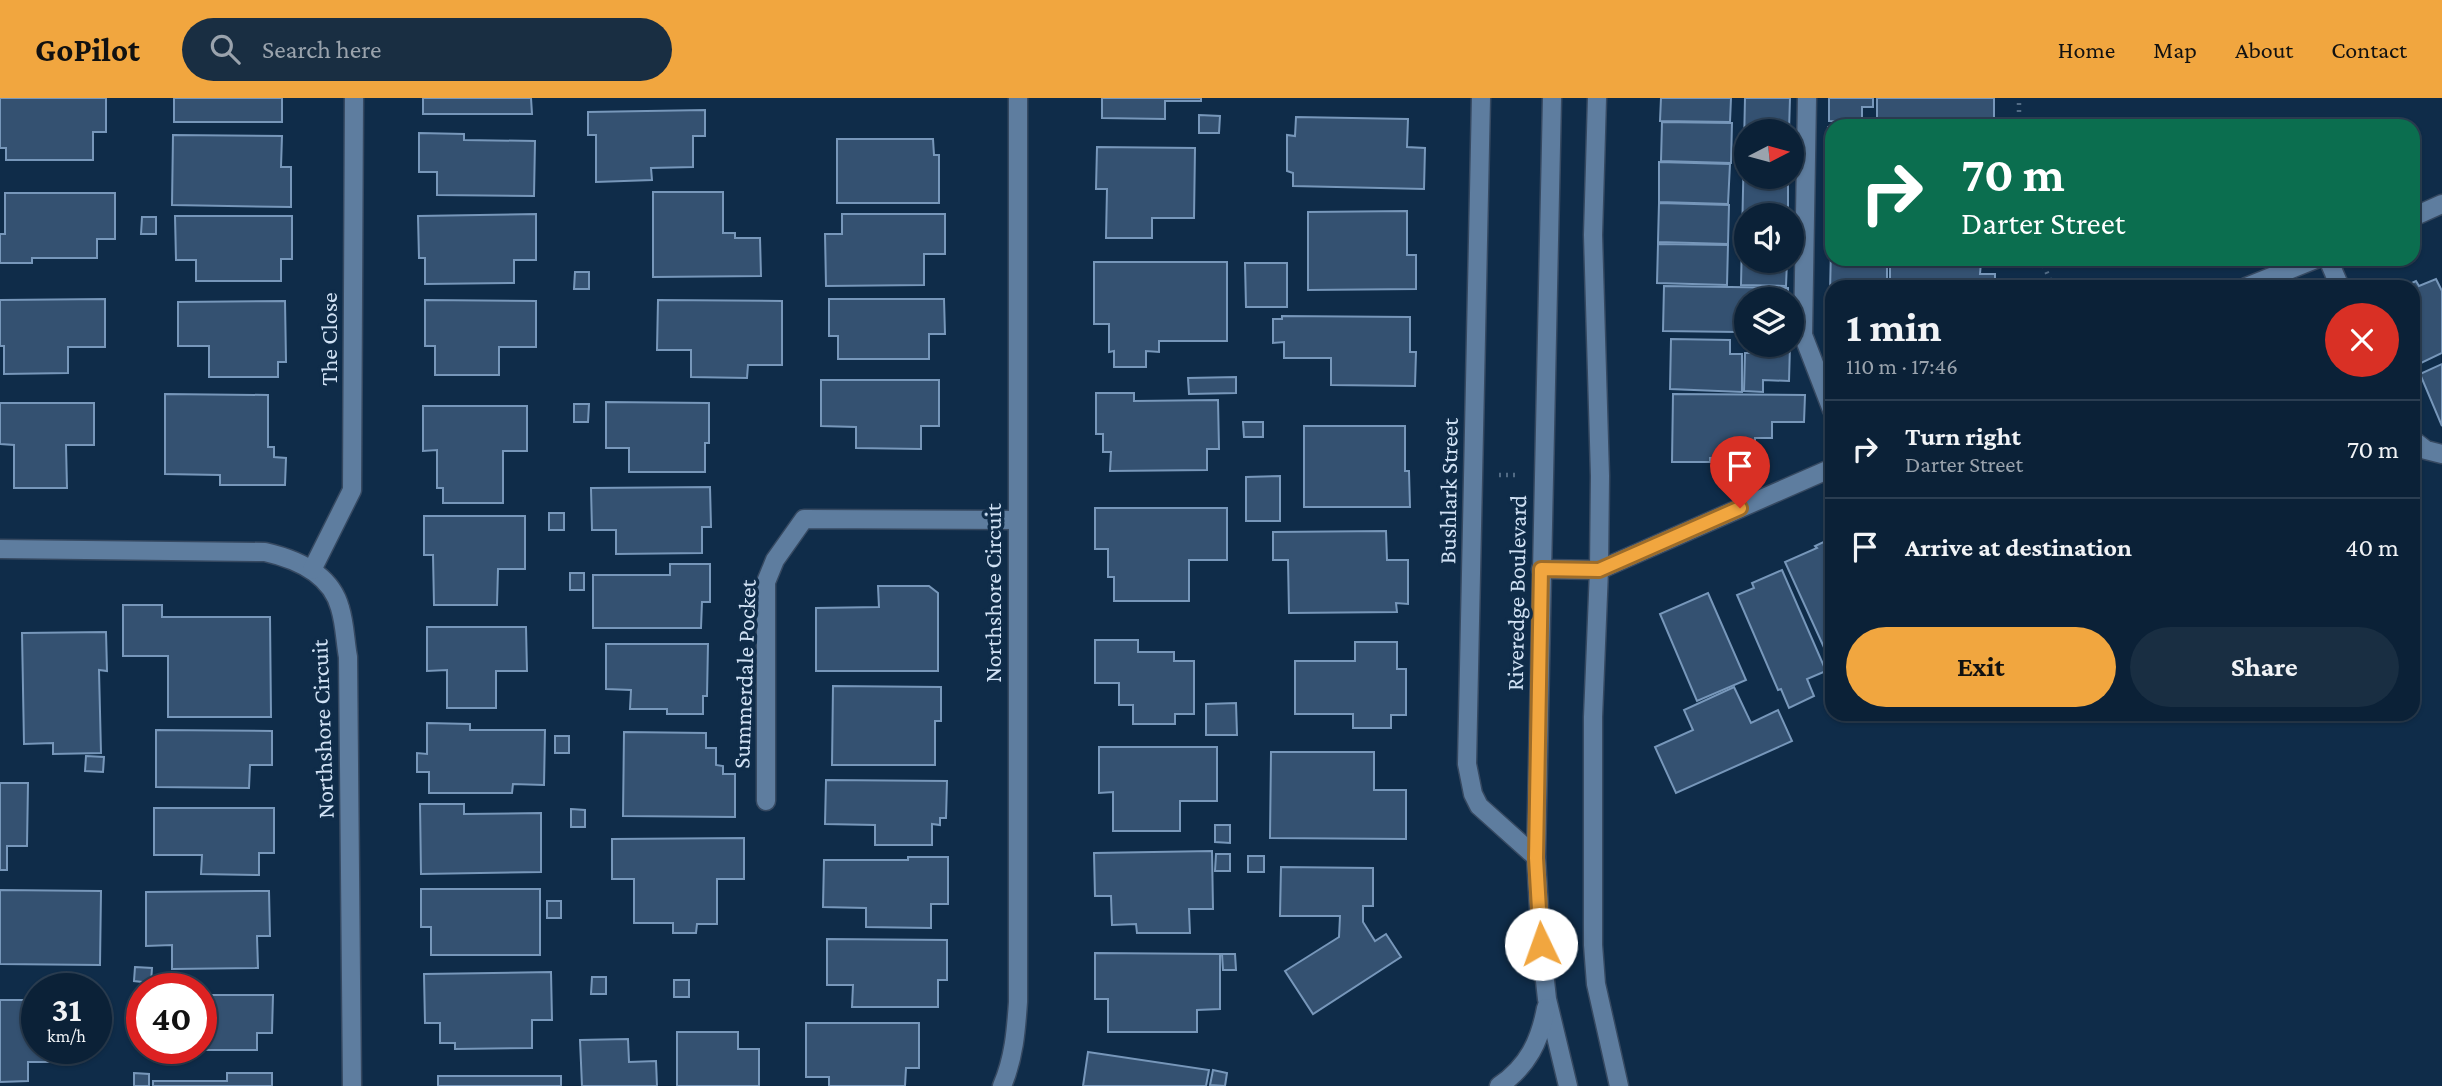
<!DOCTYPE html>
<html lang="en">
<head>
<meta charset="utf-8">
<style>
	:root { --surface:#0b2137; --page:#192e42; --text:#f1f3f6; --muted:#9aa3ad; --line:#2b3e52; --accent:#f1a63f }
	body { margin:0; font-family:"Crimson Pro",serif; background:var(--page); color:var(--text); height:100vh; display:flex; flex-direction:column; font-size:26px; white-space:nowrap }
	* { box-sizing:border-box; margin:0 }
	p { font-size:23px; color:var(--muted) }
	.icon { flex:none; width:38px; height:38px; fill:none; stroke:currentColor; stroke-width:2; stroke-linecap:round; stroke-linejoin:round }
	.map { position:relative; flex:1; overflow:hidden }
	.drawer { position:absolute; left:1825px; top:182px; width:595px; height:441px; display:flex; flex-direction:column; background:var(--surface); border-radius:21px; box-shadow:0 2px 5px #0004,0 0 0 2px var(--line) }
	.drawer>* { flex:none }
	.top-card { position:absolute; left:1825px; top:21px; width:595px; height:147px; border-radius:21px; box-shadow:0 2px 5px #0004,0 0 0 2px var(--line); background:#0b6e4f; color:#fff; overflow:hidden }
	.needle { width:46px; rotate:84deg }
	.buttons { position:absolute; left:1734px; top:21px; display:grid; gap:14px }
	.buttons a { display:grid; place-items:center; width:70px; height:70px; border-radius:50%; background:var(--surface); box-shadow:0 2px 5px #0004,0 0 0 2px var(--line); font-size:35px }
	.speed { position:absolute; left:21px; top:875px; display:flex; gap:14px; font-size:35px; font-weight:700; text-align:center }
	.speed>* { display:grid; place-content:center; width:91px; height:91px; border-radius:50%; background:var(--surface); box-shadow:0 2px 5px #0004,0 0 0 2px var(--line); line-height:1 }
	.speed small { font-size:18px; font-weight:400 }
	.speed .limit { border:10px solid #d22; background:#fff; color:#111 }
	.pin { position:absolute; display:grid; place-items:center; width:60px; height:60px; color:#fff; margin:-72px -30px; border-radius:50% 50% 50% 0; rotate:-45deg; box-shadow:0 0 7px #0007 }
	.pin .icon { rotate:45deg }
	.me { position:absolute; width:77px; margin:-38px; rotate:357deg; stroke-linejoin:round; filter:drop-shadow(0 0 5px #0008) }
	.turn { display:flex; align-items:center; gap:24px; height:147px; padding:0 21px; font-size:32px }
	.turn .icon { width:91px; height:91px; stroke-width:2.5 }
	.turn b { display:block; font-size:49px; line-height:60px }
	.round { display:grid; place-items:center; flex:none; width:74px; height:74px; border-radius:37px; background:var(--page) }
	.head { display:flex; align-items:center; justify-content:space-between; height:119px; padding:0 21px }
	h1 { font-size:42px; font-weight:700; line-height:52px }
	.cta { display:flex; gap:14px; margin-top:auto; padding:14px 21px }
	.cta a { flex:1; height:80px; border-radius:42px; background:var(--accent); color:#111; font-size:28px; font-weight:700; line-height:80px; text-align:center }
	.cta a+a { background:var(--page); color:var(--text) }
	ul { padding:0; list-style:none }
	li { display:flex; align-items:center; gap:21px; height:98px; padding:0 21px; border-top:2px solid var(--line) }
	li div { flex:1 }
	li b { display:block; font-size:26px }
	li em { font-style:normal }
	header { display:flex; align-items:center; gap:42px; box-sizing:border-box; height:98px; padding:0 35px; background:var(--accent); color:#111 }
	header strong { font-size:33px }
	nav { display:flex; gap:38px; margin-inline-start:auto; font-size:24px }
	.search { width:490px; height:63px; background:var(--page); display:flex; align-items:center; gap:18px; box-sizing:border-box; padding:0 24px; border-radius:38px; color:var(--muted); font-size:26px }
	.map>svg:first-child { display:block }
	.building { fill:#345171; stroke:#7797ba; stroke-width:2 }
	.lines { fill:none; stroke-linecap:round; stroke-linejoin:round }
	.minor-casing { stroke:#364961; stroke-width:21 }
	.path { stroke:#526b85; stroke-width:4.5; stroke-dasharray:2 5; stroke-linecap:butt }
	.minor { stroke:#5e7d9f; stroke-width:18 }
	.route-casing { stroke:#9d6c29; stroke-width:18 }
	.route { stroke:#f1a63f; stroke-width:12 }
	.labels { text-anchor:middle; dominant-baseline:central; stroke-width:7; stroke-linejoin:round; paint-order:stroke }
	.street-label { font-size:24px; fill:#d0e1f4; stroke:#0f2c49 }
</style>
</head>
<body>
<header>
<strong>GoPilot</strong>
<div class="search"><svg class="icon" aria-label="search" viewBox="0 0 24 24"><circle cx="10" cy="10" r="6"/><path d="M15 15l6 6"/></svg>Search here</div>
<nav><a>Home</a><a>Map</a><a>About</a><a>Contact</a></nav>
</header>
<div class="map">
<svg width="2442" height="988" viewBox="0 0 2442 988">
	<rect width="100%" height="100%" fill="#0f2c49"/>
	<g class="building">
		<path d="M0,0H106V34H93V62H6V50H0Z"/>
		<rect x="174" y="0" width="108" height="24"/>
		<path d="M423,0H531L532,16H423Z"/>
		<path d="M1102,0H1201V3H1165V21L1102,20Z"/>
		<path d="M1661,0H1731L1730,24L1660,23Z"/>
		<path d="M1745,0H1790L1789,33H1746V79H1788V117H1746V163H1787L1786,188L1741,187Z"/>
		<path d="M1829,0H1873V9H1862V24L1829,23Z"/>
		<path d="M1877,0H1994V28H1900V21L1877,20Z"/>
		<path d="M705,12V38H693V69L651,70L652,82L596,84V37H588V14Z"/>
		<path d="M1199,17L1220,18L1219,35H1199Z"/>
		<path d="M1296,19L1408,21L1407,49L1425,50L1424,91L1293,88V75L1287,73V37L1295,38Z"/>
		<path d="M1662,24L1732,25L1731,65L1661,63Z"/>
		<rect x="1828" y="29" width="4" height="36"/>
		<path d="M419,35L464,36V42L535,43L534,98L437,97V74H419Z"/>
		<path d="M173,37L282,38L281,69H291V109L172,107Z"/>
		<path d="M837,41H933L934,57H939V105H837Z"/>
		<path d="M1097,49L1195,50L1194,120H1152V140H1106L1107,91H1096Z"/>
		<path d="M1659,64L1730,66L1728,106L1659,104Z"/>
		<path d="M1828,70H1832V104H1827Z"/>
		<path d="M653,94H723V135H735V140H760L761,178L653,179Z"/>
		<path d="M5,95H115V141H97V160H32V165H0V136H5Z"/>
		<path d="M1659,105L1729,107L1728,146L1658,144Z"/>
		<rect x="1827" y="110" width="5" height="35"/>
		<path d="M1407,113V157H1416V191L1308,192V114Z"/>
		<path d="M536,116V162H514V185L425,186V160H419L418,118Z"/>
		<path d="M842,116H945V156H924V187L826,188L825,136H842Z"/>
		<path d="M175,118H292V161H281V183H196V162H176Z"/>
		<path d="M142,119H156V136H141Z"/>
		<path d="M1658,146L1728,147L1727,187L1657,185Z"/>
		<path d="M1831,150L1832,161H1887V189H1832V195H1830Z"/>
		<path d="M1890,161L1981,164L1980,176H1995V189H1890Z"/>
		<path d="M1094,164H1227V243H1159V254L1146,253V269H1114V253L1109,254V226H1094Z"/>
		<path d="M1245,165H1287V209H1246Z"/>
		<path d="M575,174H589V191H574Z"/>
		<path d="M2436,181L2442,193V255L2419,266L2413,253V189H2403L2416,183L2419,188Z"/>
		<path d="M1664,188L1788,190V201H1746V214H1737V234L1663,233Z"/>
		<path d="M105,201V249H68V275L4,276V248H0V202Z"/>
		<path d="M829,201H944L945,236H929V261H838V238H829Z"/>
		<path d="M425,202L536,203V249H499V277H435V248H425Z"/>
		<path d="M658,202L782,203V267H748L747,280L691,279V252H657Z"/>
		<path d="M285,203L286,264H278V279H209V248H178V204Z"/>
		<rect x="1830" y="208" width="2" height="34"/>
		<path d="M1282,218L1410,219V254H1416L1415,288L1331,287V260H1284V244L1273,245V221H1282Z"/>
		<path d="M1671,241L1730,242V256H1742V294L1670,291Z"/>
		<path d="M1756,247H1790L1789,283L1763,282V294L1744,293L1745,255H1756Z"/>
		<path d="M2442,266V328L2420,276Z"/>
		<path d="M1236,279V295L1189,296L1188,280Z"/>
		<path d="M821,282H939V328H921V351L856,350V329L821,328Z"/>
		<path d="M1096,295H1134V303L1218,302L1219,351H1207V372L1110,373L1111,354H1103V336H1096Z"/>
		<path d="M165,296L268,297V349H274V359L286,360L285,387H220V377L165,376Z"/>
		<path d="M1673,296L1805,297L1804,324H1772V340H1755V349H1735V360H1710V364H1672Z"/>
		<path d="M606,304L709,305V345H705V374H629V350H606Z"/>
		<path d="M0,305H94V347H66L67,390H14V347L0,346Z"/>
		<path d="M574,306H589L588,324H574Z"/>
		<path d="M423,308H527V353H503V405H443V390H437V352L423,353Z"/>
		<path d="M1243,324H1263V339H1244Z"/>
		<path d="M1304,328H1405V373H1409L1410,409H1304Z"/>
		<path d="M1280,378V423H1246V379Z"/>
		<path d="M710,389L711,429H702V455L616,456V432H592L591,390Z"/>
		<path d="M1095,410H1227V462H1189V503H1114V479H1108V451H1095Z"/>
		<rect x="549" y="415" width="15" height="17"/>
		<path d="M424,418H525V471H498L497,507H434L433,457H424Z"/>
		<path d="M1386,433L1387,462H1408V506L1396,505L1397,514L1289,515L1288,462H1273V434Z"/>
		<path d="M1832,440V567L1785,464L1817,450L1815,448Z"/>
		<path d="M670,466H710V504H702L701,530H593V477H670Z"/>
		<path d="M1782,472L1826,573L1807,581L1814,598L1789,610L1781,591L1778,592L1737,497L1754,490L1752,485Z"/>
		<rect x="570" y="475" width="14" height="17"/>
		<path d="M878,488H929L938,495V573H816V510L879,509Z"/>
		<path d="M1708,495L1746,582L1697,603L1660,516Z"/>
		<path d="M123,507H162V519H270L271,619H168V558H123Z"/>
		<path d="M427,529H526L527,573H496V610H447V572L427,573Z"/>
		<path d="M106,534L107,573L99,572L101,655L53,656V645L24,646L22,535Z"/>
		<path d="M1095,542H1138V554H1174V563H1194V616H1175V626H1133V607H1119V585H1095Z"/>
		<path d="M1355,544H1397V571H1406V617H1391V630H1353V616H1295V563H1355Z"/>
		<path d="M606,546H708L707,598H703V616H667V611H630L631,592L606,591Z"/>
		<path d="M833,588L941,589V623H935V667H832Z"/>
		<path d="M1734,589L1751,625L1778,612L1792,643L1676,695L1655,649L1693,632L1684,612Z"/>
		<path d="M1236,605L1237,637H1206V606Z"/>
		<path d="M427,625L470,626V632H545L544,687L513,686L512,695H429V674H417V655L427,656Z"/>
		<path d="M156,632L272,633V667H250L249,690L156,689Z"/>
		<path d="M624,634L706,635V650H716V667L723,668V676H735V719L623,718Z"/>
		<rect x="555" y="638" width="14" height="17"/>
		<path d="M1099,649H1217V703H1180V733H1113V694L1099,695Z"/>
		<path d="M1271,654H1374V692H1406V741L1270,740Z"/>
		<path d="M86,658L104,659L103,674L85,673Z"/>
		<path d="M826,682L947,683L946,720H940V727L932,726V747H875V727L825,726Z"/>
		<path d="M0,685H28L27,748H7V772H0Z"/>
		<path d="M420,706H464V716L541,715V774L421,776Z"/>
		<path d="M154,710H274V755H259V777L201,776L202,757H154Z"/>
		<path d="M571,711L585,712V729H571Z"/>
		<path d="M1215,727H1230V745L1215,744Z"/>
		<path d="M744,740V781H717V826H697L696,835H673V825H634V781H612V741Z"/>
		<path d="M1212,753L1213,811H1189L1190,835H1137L1136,826L1112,827L1111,798H1095L1094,755Z"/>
		<path d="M1216,756H1230V773H1215Z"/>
		<rect x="1248" y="758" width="16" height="16"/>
		<path d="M908,759H948V806H931V830L866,829V810L823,809L824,762H908Z"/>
		<path d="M1281,769L1373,770V808H1363V824L1375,843L1386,836L1401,859L1313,916L1285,873L1339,839L1340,818H1280Z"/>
		<path d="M421,791H540V857H431V829H421Z"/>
		<path d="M0,792L101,793L100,867L0,866Z"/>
		<path d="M269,793L270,838H257L258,870L172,871V847L146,848V794Z"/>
		<rect x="547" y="803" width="14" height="17"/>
		<path d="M827,841L947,842V882H938V909H852L853,887H827Z"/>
		<path d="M1095,855L1220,856V911L1197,912V934H1108V901H1095Z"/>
		<path d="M1222,856H1235L1236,872H1223Z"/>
		<path d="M135,869L152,870L151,885L134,883Z"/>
		<path d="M551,874L552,922H532V950L455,951V945H440V925H425L424,876Z"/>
		<path d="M592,879H606V896H591Z"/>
		<rect x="674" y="882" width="15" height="17"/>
		<path d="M201,897H273L272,935H257V952H159L201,950Z"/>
		<path d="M0,902H37V950H81L82,964H28V983L0,984Z"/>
		<path d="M806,925H919V970H906L905,988H829V979H806Z"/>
		<path d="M677,934H738V951H759V988H677Z"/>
		<path d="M628,941L629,964L656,963L657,988H582L580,942Z"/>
		<path d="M1088,954L1209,972L1206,988H1083Z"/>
		<path d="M1213,972L1227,975L1225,988L1210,987Z"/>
		<path d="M134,975L149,976V988H134Z"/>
		<path d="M227,975H272V988H153V983H227Z"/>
		<rect x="438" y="978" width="123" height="10"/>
	</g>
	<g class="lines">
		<g class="minor-casing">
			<g id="minor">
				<path d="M1481,0L1467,666L1473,696L1479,708L1536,759"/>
				<path d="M1552,0L1536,759L1541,846L1547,901L1568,988"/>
				<path d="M1597,0L1593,137L1600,378L1599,472L1593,619V847L1596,886L1619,988"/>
				<path d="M1807,0L1803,237L1832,312"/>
				<path d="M2413,119L2442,106"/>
				<path d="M2328,161L2340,189"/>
				<path d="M2246,189L2316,161"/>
				<path d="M2413,342L2426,352L2442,356"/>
				<path d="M0,451L265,454C296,461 331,476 340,510C345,526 345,543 348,559L352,988"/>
				<path d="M1541,471L1599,472L1832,370"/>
				<path d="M312,472L352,392L354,0"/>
				<path d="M766,703V484L775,462L804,421L1017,422"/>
				<path d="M1002,988C1014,960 1016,933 1018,904V0"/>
				<path d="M1499,988C1528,968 1540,943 1546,910"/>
			</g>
		</g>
		<g class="path">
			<path d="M2019,28V0"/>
			<path d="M2041,161L2053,189"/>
			<path d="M1499,377H1518"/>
		</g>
		<use href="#minor" class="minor"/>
	</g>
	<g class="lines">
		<g class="route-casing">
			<path id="route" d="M1541,846L1536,760L1541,471L1599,472L1740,410"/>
		</g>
		<use href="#route" class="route"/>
	</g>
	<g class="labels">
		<g class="street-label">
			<text transform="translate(328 241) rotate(-90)">The Close</text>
			<text transform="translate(1448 393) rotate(-89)">Bushlark Street</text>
			<text transform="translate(992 495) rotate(-90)">Northshore Circuit</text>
			<text transform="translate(1516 495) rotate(-89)">Riveredge Boulevard</text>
			<text transform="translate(744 576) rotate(-88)">Summerdale Pocket</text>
			<text transform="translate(322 631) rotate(-92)">Northshore Circuit</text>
		</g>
	</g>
</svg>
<div class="buttons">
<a><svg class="needle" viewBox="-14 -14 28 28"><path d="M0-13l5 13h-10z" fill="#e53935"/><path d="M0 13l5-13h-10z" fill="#9aa3ad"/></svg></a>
<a><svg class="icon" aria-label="sound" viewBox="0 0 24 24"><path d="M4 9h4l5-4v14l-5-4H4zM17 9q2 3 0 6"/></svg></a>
<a><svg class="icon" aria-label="layers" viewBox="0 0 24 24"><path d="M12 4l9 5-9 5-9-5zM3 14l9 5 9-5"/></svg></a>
</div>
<div class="speed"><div>31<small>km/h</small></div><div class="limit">40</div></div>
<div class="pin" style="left:1740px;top:410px;background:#d93025"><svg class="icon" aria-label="arrive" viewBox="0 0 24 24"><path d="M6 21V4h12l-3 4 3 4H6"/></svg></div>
<svg class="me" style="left:1541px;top:846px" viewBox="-20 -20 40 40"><circle r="19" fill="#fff"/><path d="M0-13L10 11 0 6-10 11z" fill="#f1a63f"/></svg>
<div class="top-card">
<div class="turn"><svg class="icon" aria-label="right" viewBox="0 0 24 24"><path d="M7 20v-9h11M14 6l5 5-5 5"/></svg><div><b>70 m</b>Darter Street</div></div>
</div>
<section class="drawer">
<div class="head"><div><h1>1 min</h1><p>110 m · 17:46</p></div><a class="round" style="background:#d93025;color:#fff"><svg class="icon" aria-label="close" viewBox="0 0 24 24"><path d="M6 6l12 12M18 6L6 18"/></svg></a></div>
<ul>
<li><svg class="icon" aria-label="right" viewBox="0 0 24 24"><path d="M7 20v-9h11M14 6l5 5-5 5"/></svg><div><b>Turn right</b><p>Darter Street</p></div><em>70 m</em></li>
<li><svg class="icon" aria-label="arrive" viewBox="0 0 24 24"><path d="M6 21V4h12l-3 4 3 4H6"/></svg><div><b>Arrive at destination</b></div><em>40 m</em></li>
</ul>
<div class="cta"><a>Exit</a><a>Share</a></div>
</section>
</div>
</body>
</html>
